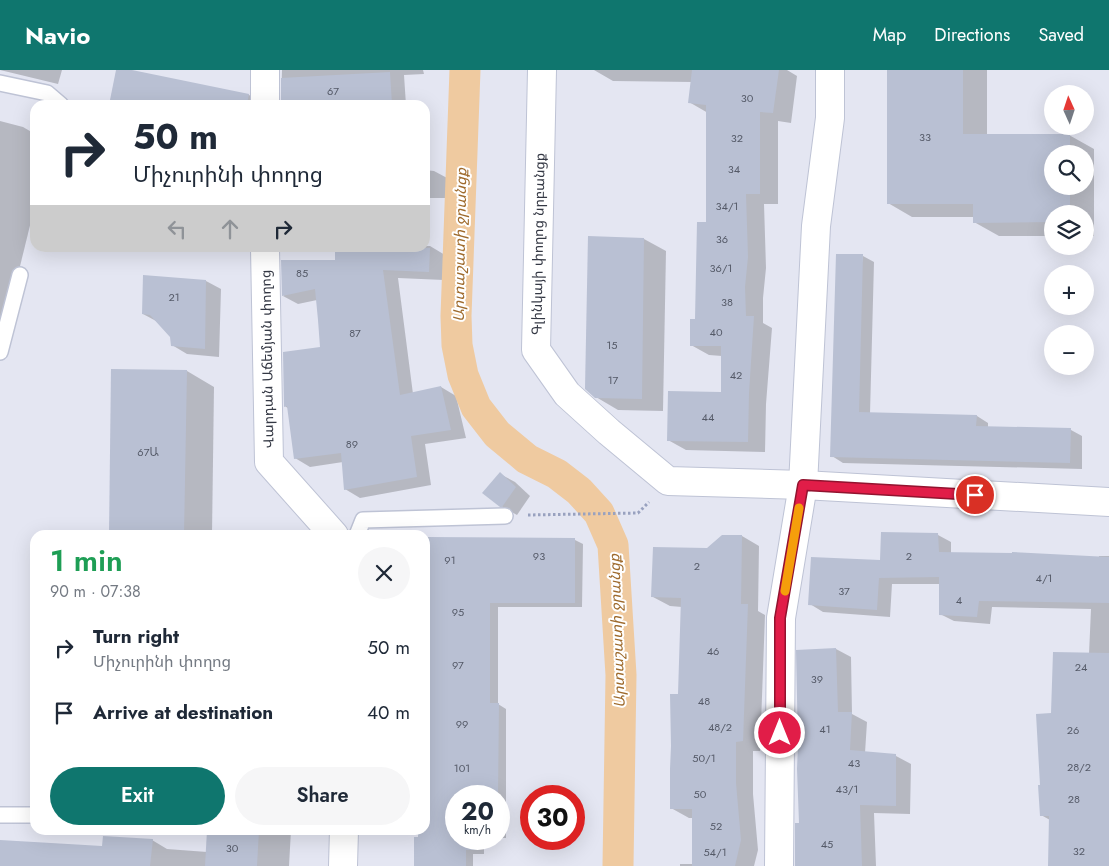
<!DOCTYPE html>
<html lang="en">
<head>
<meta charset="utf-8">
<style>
	:root { --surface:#fff; --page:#f6f6f7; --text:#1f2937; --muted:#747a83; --accent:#0f766e }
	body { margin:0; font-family:Jost,"Noto Sans Armenian",sans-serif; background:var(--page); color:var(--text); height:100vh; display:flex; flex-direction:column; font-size:19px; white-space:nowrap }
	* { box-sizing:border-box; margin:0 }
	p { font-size:16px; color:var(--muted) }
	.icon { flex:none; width:28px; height:28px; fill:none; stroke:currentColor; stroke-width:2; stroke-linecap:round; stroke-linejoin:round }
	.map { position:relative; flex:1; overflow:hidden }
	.side { position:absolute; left:30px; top:460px; width:400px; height:305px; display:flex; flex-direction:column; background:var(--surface); border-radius:15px; box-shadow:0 5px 20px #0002 }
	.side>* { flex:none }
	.guide { position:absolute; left:30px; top:30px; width:400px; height:152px; border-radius:15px; box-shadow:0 5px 20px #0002; background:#fff; color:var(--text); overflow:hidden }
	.needle { width:32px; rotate:357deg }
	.fabs { position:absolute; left:1044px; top:15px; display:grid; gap:10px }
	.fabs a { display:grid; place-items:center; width:50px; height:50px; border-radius:50%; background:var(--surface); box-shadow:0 5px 20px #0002; font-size:25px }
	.speed { position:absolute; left:445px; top:715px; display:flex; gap:10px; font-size:25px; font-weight:700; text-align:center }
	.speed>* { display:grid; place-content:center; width:65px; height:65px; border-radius:50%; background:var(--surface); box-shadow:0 5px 20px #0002; line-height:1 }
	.speed small { font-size:12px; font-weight:400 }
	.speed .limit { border:8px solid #d22; background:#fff; color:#111 }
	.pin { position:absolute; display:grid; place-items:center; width:42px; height:42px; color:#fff; margin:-21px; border:2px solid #fff; border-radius:50%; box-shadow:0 1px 5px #0007 }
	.me { position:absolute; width:55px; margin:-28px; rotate:0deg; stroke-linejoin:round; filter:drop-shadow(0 0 4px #0008) }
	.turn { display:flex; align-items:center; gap:18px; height:105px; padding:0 20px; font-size:22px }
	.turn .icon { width:65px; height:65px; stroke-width:2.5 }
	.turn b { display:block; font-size:35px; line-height:42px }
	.lanes { display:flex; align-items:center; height:48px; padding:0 20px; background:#0003; justify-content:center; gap:25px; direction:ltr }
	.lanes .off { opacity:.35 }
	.round { display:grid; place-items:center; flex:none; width:52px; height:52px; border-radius:26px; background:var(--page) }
	.head { display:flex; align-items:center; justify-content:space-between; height:85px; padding:0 20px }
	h1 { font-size:30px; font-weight:600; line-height:38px; color:#1e9e55 }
	.action { display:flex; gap:10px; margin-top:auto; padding:10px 20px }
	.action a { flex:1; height:58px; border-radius:30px; background:var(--accent); color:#fff; font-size:20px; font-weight:600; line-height:58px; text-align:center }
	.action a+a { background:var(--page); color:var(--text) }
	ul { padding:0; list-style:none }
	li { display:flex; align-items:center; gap:15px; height:65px; padding:0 20px }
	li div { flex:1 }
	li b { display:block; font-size:19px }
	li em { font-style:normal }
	header { display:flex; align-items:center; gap:30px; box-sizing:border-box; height:70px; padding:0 25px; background:var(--accent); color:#fff }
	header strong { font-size:24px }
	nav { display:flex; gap:28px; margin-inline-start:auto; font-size:18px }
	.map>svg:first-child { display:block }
	.shadow { fill:#0003; fill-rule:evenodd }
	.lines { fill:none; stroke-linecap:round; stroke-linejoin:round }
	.canal { stroke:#efcaa0; stroke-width:31 }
	.building { fill:#b9c0d3 }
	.lane-casing { stroke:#bec3d5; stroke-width:18 }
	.street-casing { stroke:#bec3d5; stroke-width:30 }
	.path { stroke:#98a1bf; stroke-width:3; stroke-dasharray:2.5 2.5; stroke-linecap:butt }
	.lane { stroke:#fff; stroke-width:15 }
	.street { stroke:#fff; stroke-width:28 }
	.route-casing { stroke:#92132f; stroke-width:12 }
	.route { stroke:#e11d48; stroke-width:9 }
	.slow { stroke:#f59e0b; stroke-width:9 }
	.labels { text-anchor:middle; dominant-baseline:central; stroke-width:4; stroke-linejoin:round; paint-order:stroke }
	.number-label { font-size:11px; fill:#555a68 }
	.street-label { font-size:14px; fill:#343844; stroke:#fff }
	.water-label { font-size:15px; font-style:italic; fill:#9e6a2c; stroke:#fff }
</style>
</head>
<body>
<header>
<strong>Navio</strong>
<nav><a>Map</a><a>Directions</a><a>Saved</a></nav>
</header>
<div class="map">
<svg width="1109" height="796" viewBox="0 0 1109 796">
	<rect width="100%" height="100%" fill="#e4e6f2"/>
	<g class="shadow">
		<path d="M0,0H62L58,14Z"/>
		<path d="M118,0H126L249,25L266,35H110Z"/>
		<path d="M282,0H423L424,4L404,5L406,35H281Z"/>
		<path d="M594,0H787L797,6L791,53L778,51V134H764L766,198L763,228V253L772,258L766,334L765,382L686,380L668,370L723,324L722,286L709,285L691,275L696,250L707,154L708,43L689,32L692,12L613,11Z"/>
		<path d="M888,0H987V65H1069L1094,79V166H1085V144H1052V166H999L974,152V147H912L888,133ZM1052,84H1085V116H1052Z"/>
		<path d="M0,51L23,57L35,64V135L0,278Z"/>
		<path d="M425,100L434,101L449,109V128H425Z"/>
		<path d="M589,168L644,169L666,181L663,341L618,340L596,327Z"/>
		<path d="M425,176H430L445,185L444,210L398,208L413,324L441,317L456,326L466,368L425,374L431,415L360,428L345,419L343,392L310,397L295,388L289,339L285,336L321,278L317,230L298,234L283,226L336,191L337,178H425Z"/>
		<path d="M863,186L874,192L870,344L977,346L988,353V357L1071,360L1082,366V399L843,393L832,386Z"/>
		<path d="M206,211L221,219L219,287L187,284L172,275V266L158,252L143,244Z"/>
		<path d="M187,301L214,317L212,465H110Z"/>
		<path d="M500,404L515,412L530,426L517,445L501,436Z"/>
		<path d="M938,465L951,472V484L1099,488V486H1109V796H1050V750L1041,745V716L1053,644L1089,584L1091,539L992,537L990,554L954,551L940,544V514H892L890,547L823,542L810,534L881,491Z"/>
		<path d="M722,466H742L759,476L758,541L765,545L760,681H753V724L758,780L754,796H680V794H693V748H689L671,738L679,625L682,537L670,536L653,527Z"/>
		<path d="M425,468L575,470L583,474L582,537H498V634L506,639V768H499V726H456V769H484V784H473V796H415L420,768V760H425Z"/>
		<path d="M836,579L851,587L852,644L867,652L865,683L896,686L911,694L910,744L874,743L876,796H796L800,754Z"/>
		<path d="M35,642V673L34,672Z"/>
		<path d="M208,760H291L289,796H0V771L104,777L152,770L167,779L207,782Z"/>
	</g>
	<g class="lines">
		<path class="canal" d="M465,0L456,246L457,275L463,305L476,337L497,364L527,389L557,404L579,421L599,443L613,475L621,605L618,796"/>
	</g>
	<g class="building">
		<path d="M116,0H132L249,24L247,35H109Z"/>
		<path d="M692,0H779L773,43L760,42V124H746L748,187L745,217L746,246H754L749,323L748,372L667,371L668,321L721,322V276H690V249H695L697,152H706V35L688,33Z"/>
		<path d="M887,0H963V64H1070V84H1052V116H1070V144H1052V152L973,153V134H887Z"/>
		<path d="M390,2L392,34L281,35V8Z"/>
		<path d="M588,166L644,168L642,329L595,328L585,319Z"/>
		<path d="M335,178H430L429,202L383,200L400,325L441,316L451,360L411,366L417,407L344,420L341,383L294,389L287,336L284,337L283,282L320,277L318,250L315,219L282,226L281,190H335Z"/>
		<path d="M836,184H863L859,342L977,345L976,356L1071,358L1070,393L830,387Z"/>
		<path d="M143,205L206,210L205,279L171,276L170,267L150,245L142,244Z"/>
		<path d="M111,299L187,300L184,465H109Z"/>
		<path d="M500,402L516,417L502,437H500L482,423Z"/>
		<path d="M881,462L938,463L939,482L1012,483V482L1109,487V533L979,531L977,547L939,545V507L879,508L880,492L877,540L808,535L811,487L880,490Z"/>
		<path d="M722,465H742L741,534H748L743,671L736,672V713L741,770L735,796H692V739H670V699L671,676L670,624H678L681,528L651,527L653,477L707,478Z"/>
		<path d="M425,467L575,468V533H490V633H499L498,726H456V769H476V780H466V796H414V767H418V760H425Z"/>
		<path d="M836,578L838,642H852L850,680L896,684V736L860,735L862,796H795V753H799L797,699L798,675L796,580Z"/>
		<path d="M1053,582L1109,583V796H1048L1049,746H1040L1038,715H1040L1036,644L1051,643Z"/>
		<path d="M207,760H259L257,796H205Z"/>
		<path d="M103,766L153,769L150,796H0V770L102,776Z"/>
	</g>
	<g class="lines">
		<g class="lane-casing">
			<g id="lane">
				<path d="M0,13L47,23L61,35"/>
				<path d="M0,282L20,205"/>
				<path d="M357,465L363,450L505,446"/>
				<path d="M0,745H35"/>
			</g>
		</g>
		<g class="street-casing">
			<g id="street">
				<path d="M542,0L536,280L567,324L609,362L668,411L803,415L1109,432"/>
				<path d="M265,35V0"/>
				<path d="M265,178L269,392L334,465"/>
				<path d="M343,796L344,760"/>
				<path d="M779,796L781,548L803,415L816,156L830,48V0"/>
			</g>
		</g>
		<path class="path" d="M528,445L638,443L649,432"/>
		<use href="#lane" class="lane"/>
		<use href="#street" class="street"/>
	</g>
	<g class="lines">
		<g class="route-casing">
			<path id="route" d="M780,663V548L803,415L975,425"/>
		</g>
		<use href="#route" class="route"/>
		<path class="slow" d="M785,521L799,438"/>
	</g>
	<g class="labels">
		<g class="number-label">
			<text x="333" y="21">67</text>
			<text x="747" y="28">30</text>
			<text x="925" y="67">33</text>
			<text x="737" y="68">32</text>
			<text x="734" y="99">34</text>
			<text x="727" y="136">34/1</text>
			<text x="722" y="169">36</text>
			<text x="721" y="198">36/1</text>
			<text x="302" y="203">85</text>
			<text x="174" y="227">21</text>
			<text x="727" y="232">38</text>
			<text x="716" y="262">40</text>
			<text x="355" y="263">87</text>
			<text x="612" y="275">15</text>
			<text x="736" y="305">42</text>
			<text x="613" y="310">17</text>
			<text x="708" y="347">44</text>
			<text x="352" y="374">89</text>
			<text x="148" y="382">67Ա</text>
			<text x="539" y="486">93</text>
			<text x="909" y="486">2</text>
			<text x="450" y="490">91</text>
			<text x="697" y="496">2</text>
			<text x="1044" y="508">4/1</text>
			<text x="844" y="521">37</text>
			<text x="959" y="530">4</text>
			<text x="458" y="542">95</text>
			<text x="713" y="581">46</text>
			<text x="458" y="595">97</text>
			<text x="1081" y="597">24</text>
			<text x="817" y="609">39</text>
			<text x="704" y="631">48</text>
			<text x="462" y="654">99</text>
			<text x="720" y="657">48/2</text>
			<text x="825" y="659">41</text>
			<text x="1073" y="660">26</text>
			<text x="704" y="688">50/1</text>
			<text x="854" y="693">43</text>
			<text x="1079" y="697">28/2</text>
			<text x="462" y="698">101</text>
			<text x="847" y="719">43/1</text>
			<text x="700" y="724">50</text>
			<text x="1074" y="729">28</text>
			<text x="716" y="756">52</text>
			<text x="827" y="774">45</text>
			<text x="232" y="778">30</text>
			<text x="1079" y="781">32</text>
			<text x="715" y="782">54/1</text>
		</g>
		<g class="street-label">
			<text transform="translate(538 174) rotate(-89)">Գլինկայի փողոց նրբանցք</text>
			<text transform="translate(267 289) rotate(-91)">Վարդան Աճեմյան փողոց</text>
		</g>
		<g class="water-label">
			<text transform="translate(460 175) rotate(-89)">Արտաշատի ջրանցք</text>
			<text transform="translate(617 561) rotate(-92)">Արտաշատի ջրանցք</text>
		</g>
	</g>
</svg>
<div class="fabs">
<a><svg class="needle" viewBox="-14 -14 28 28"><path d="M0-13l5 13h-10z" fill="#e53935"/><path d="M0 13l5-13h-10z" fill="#747a83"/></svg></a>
<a><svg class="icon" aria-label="search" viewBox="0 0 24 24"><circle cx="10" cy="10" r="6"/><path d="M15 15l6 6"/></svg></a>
<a><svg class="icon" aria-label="layers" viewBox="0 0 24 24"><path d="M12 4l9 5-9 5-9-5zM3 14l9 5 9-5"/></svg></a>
<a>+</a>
<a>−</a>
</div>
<div class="speed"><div>20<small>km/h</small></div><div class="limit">30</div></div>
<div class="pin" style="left:975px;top:425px;background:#d93025"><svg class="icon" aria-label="arrive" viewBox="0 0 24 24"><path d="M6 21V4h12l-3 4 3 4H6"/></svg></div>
<svg class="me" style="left:780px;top:663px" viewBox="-20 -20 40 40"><circle r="17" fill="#e11d48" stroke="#fff" stroke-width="3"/><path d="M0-11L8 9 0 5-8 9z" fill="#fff"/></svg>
<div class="guide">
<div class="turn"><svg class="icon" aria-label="right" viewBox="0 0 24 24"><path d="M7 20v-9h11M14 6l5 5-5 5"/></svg><div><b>50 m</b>Միչուրինի փողոց</div></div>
<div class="lanes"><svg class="icon off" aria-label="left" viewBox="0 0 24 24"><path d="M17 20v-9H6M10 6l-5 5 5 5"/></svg><svg class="icon off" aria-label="ahead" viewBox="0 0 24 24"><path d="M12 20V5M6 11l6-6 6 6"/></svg><svg class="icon" aria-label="right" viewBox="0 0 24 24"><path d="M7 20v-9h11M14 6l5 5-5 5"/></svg></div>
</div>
<section class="side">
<div class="head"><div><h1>1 min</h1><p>90 m · 07:38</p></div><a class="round"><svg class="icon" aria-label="close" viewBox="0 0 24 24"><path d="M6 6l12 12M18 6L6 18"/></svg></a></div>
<ul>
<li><svg class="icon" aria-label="right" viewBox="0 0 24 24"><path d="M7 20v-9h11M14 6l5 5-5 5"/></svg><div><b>Turn right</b><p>Միչուրինի փողոց</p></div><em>50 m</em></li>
<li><svg class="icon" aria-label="arrive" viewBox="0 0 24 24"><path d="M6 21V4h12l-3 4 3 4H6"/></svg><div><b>Arrive at destination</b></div><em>40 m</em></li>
</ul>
<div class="action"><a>Exit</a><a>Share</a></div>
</section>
</div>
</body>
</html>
